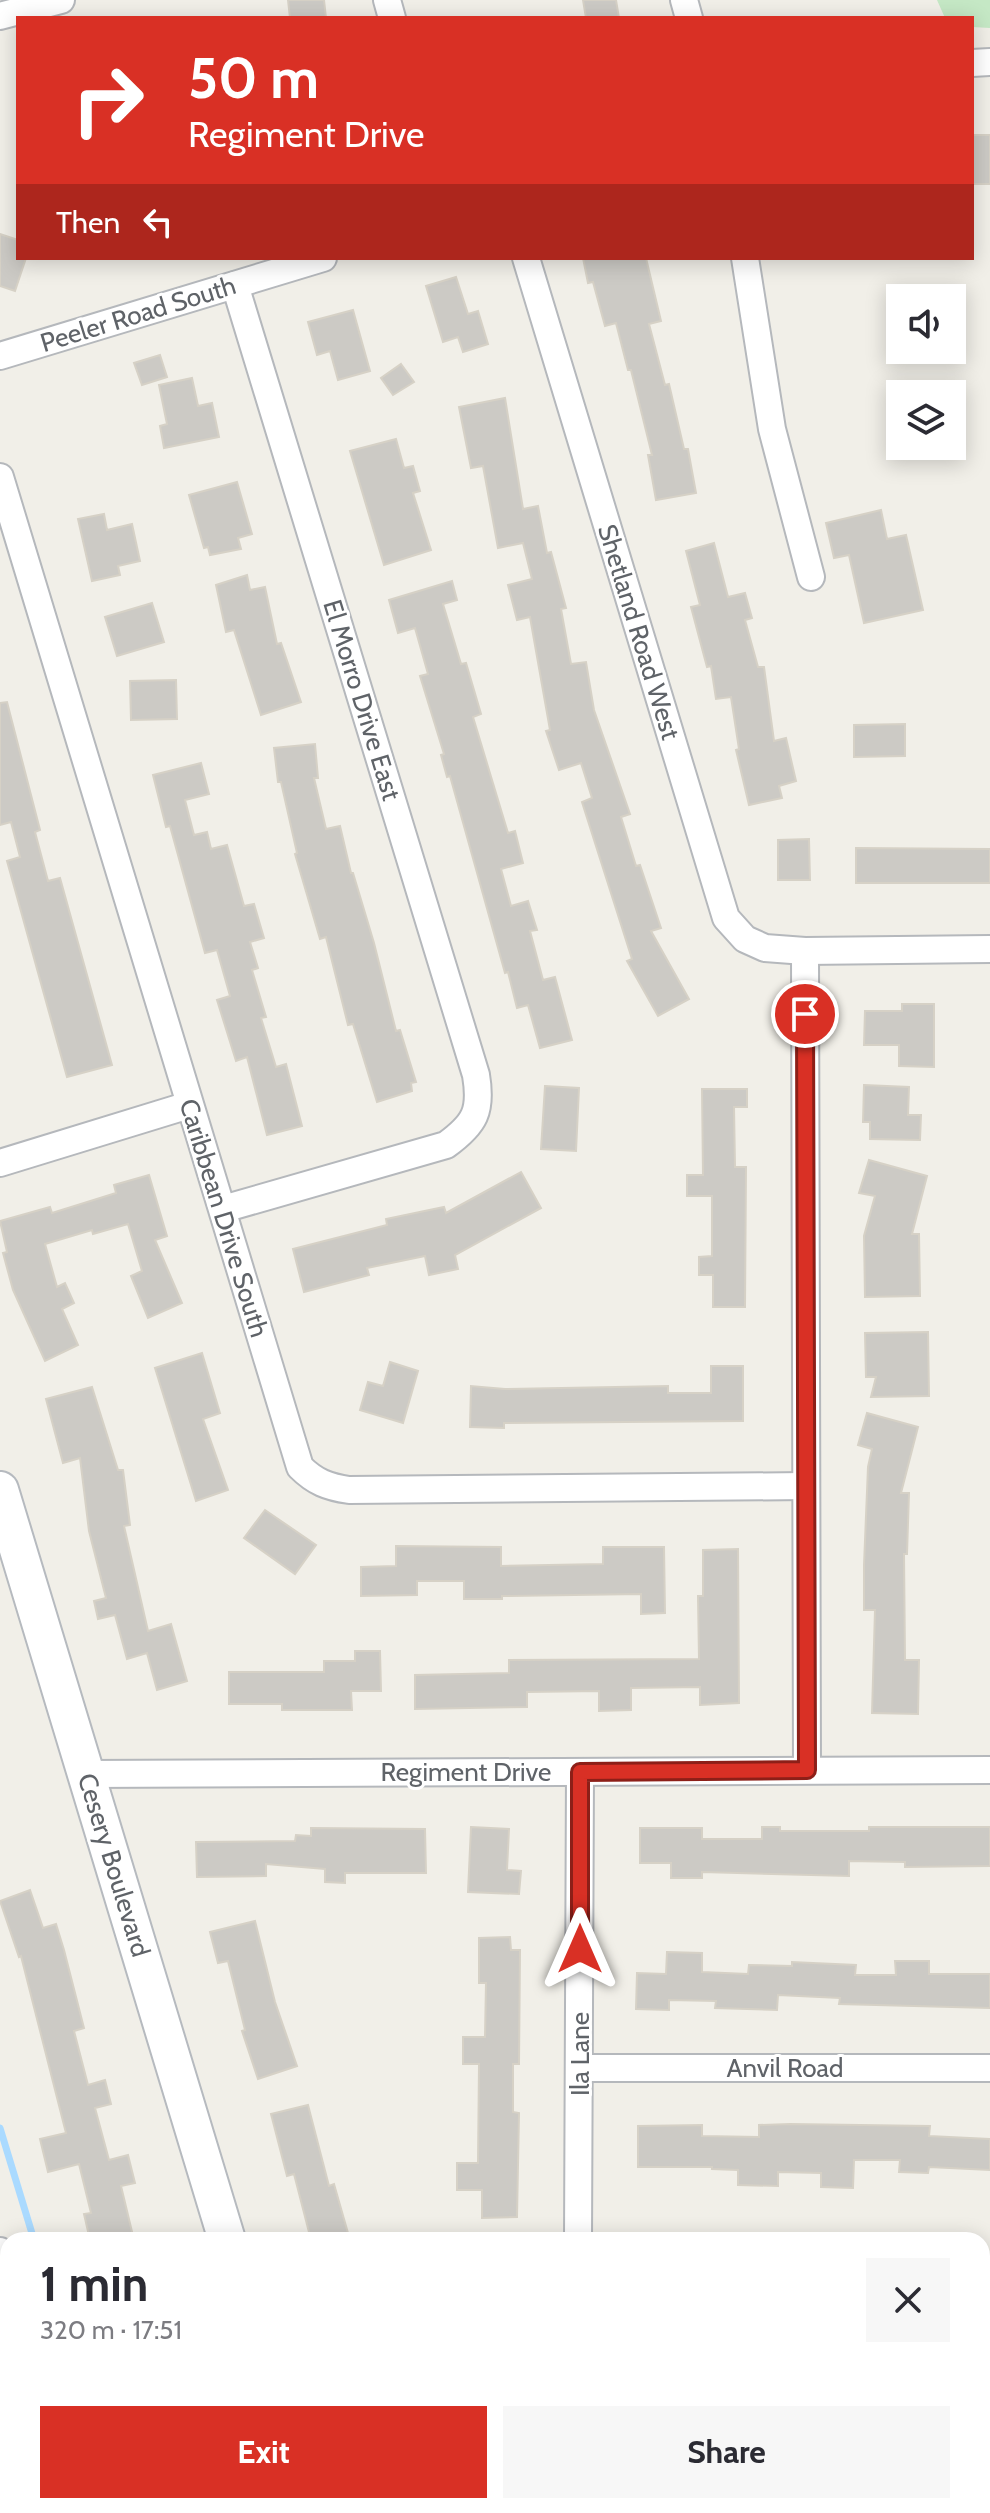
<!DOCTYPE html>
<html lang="en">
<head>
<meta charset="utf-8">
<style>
	:root { --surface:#fff; --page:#f7f7f7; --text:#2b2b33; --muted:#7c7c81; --accent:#d93025 }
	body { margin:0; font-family:Cabin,sans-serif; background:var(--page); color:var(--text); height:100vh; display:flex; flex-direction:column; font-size:30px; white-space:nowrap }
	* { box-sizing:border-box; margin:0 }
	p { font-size:26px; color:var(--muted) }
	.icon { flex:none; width:44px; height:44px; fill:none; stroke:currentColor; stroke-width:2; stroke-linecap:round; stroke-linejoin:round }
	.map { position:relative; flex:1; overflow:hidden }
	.panel { position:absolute; left:0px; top:2232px; width:990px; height:282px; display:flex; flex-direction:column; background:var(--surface); border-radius:24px 24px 0 0; box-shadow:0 4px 20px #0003 }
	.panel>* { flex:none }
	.banner { position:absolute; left:16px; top:16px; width:958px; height:244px; border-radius:0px; box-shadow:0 4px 20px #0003; background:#d93025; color:#fff; overflow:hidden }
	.controls { position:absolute; left:886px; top:284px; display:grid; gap:16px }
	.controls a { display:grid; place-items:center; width:80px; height:80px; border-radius:0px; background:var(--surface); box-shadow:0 4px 20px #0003; font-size:40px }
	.pin { position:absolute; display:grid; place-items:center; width:68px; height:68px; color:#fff; margin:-34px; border:4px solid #fff; border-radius:50%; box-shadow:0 2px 8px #0007 }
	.me { position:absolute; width:88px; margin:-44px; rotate:0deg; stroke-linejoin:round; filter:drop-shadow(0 0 6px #0008) }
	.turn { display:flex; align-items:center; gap:28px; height:168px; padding:0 40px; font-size:36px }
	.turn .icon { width:104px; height:104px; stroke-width:2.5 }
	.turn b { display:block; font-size:56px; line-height:68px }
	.then { display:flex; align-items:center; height:76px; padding:0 40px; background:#0003; gap:16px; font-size:30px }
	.round { display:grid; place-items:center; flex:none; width:84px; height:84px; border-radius:0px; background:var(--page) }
	.head { display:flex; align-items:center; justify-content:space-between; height:136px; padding:0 40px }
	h1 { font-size:48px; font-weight:700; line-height:60px }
	.action { display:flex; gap:16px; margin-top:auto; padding:16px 40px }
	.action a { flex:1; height:92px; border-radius:0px; background:var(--accent); color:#fff; font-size:32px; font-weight:700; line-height:92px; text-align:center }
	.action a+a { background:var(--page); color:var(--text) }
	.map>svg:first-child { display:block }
	.green { fill:#c5e8c5 }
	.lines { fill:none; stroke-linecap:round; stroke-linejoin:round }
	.stream { stroke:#aadaff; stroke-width:7 }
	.building { fill:#cccac5; stroke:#d6d1c6; stroke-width:2 }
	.street-casing { stroke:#b5b8bc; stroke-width:30 }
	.secondary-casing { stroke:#b6babf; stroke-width:40 }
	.street { stroke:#fff; stroke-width:26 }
	.secondary { stroke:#fff; stroke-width:36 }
	.route-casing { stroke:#8d1f18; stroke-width:20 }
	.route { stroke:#d93025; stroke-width:14 }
	.labels { text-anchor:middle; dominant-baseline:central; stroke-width:6; stroke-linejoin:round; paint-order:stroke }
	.street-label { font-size:26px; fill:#5f6368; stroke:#fff }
</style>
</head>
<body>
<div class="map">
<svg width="990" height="2513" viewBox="0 0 990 2513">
	<rect width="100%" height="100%" fill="#f1efe8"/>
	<path class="green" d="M937,0H990V28L972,27V18H945Z"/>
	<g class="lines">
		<g class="stream">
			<path d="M0,2128L34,2240"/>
			<path d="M115,2506L117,2513"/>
		</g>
	</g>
	<g class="building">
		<path d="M288,0H324L326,18H290Z"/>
		<path d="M583,0H616L619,18H586Z"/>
		<rect x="972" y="135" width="18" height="49"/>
		<path d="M0,234L18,240V258H26L15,291L0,286Z"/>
		<path d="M583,258H646L661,321L649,324L665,385L669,384L684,449H688L696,493L656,500L648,455H652L631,370H628L616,323L605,326L593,282L588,283Z"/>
		<path d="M456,277L468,314L478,311L488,344L463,352L458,337L443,342L426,286Z"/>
		<path d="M353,310L370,371L338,380L330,351L317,355L308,322Z"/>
		<path d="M160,355L167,377L142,385L134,363Z"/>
		<path d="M401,364L414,382L393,395L381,378Z"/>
		<path d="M192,378L198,406L212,403L219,437L164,448L160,426L167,424L159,385Z"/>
		<path d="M505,398L523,509L538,506L547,553L551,552L566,608L561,609L571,664L586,662L594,710L630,814L621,817L636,866L640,865L661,928L651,931L689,999L658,1016L627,961L632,959L582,802L592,798L581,763L559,770L546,731L550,730L530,617L517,620L508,585L532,579L523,543L498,548L483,466L471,468L459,407Z"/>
		<path d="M396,439L404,468L413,466L420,491L413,493L431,550L384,565L350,451Z"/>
		<path d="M237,482L252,534L238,538L241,549L210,555L208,547L204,548L189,495Z"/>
		<path d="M881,510L887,539L906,535L923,610L864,623L849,555L834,558L826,523Z"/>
		<path d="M104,514L107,530L132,524L140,561L118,566L120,575L92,581L78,519Z"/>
		<path d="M714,543L728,597L745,593L752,618L745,620L758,667H764L774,741L786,738L796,781L779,786L782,798L749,805L736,750L739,749L731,697L716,699L711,666L707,667L691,607L700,605L686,551Z"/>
		<path d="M247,575L250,590L265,587L277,644L281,643L301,702L261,715L234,630L226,632L216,585Z"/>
		<path d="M452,581L457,600L443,604L461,664L466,663L481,714L473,717L508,833L515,831L523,863L501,869L511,906L528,901L537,930L530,931L543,980L555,977L572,1040L540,1048L528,1005L517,1008L508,972L505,973L450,776L447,777L441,755L444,754L420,676L428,674L415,628L398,633L389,600Z"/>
		<path d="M152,603L164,642L117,656L105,617Z"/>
		<path d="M176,680L177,719L131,720L130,681Z"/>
		<path d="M7,702L40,830L35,832L48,881L60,878L112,1065L67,1077L7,861L20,857L11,822L0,825V703Z"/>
		<path d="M905,724V756L854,757V725Z"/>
		<path d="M315,744L318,778H314L326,829L340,826L351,873H353L374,943L396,1031L400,1030L416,1082L411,1083L412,1091L377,1102L353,1024L348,1025L326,937L320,939L295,854L297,853L281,782H278L274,748Z"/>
		<path d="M201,763L209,794L185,800L194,835L207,832L211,849L227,845L244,906L254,904L264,938L250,942L258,968L252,970L266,1017L261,1018L276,1067L286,1064L302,1126L267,1135L247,1057L236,1061L217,1000L230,996L217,950L205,953L170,826L166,827L153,775Z"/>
		<path d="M809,839L810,880H778V840Z"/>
		<path d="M856,848L990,849V883H856Z"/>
		<path d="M902,1004H934V1067L899,1066V1045H864L865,1011H902Z"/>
		<path d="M864,1085L909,1087L908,1115H921L920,1140L870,1139V1122H863Z"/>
		<path d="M545,1086L579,1088L576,1151L541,1149Z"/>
		<path d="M702,1089H747V1107H734L735,1167H746L745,1307H713V1275H699V1257L712,1256V1196H687V1175H703Z"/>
		<path d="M869,1160L927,1176L912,1234H919L920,1296L865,1297L864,1236L875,1196L859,1193Z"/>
		<path d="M521,1172L541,1208L455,1255L458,1269L429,1275L425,1256L367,1268L369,1275L304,1292L293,1249L387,1225L386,1219L444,1207L446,1213Z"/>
		<path d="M149,1175L167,1236L155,1240L182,1303L148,1318L131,1276L142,1271L128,1224L93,1234L92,1230L45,1244L57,1287L65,1283L74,1303L62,1309L78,1345L45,1361L13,1290L3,1253L7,1252L0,1221L50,1207L52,1213L116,1193L114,1185Z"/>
		<path d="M928,1332L929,1396L871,1397L876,1377H866L865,1333Z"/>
		<path d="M202,1353L220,1413L203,1419L228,1490L196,1501L155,1368Z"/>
		<path d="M390,1362L418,1371L403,1423L360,1410L368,1382L383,1386Z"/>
		<path d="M711,1366H743V1421L504,1423V1428L470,1427L471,1386L505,1389L668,1386V1393H711Z"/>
		<path d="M92,1387L118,1470H123L130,1525L124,1526L148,1631L171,1624L187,1681L157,1690L147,1653L127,1659L115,1615L98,1619L94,1601L106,1598L89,1531L80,1458L63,1463L46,1399Z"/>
		<path d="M867,1413L918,1427L901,1493H909L907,1554H904L905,1660H919L918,1714L872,1713L875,1610H864V1565L868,1467L872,1449L858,1445Z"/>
		<path d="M265,1510L316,1545L295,1574L244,1538Z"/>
		<path d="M396,1546L501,1547V1566L603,1564V1547H664L665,1613L641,1614V1594L502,1596V1599H464V1581H417V1595L361,1596V1567L396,1566Z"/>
		<path d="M738,1549L739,1703L700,1705V1687L631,1688V1710L599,1711V1691L527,1692V1707L415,1709V1675L509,1673V1660L699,1659L698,1596H703V1550Z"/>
		<path d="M355,1651H380L381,1691H351L352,1710H282V1704H229V1672H324V1661H355Z"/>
		<path d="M471,1827L509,1829L507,1870L521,1871L519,1894L468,1892Z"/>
		<path d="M762,1827H780V1831H869V1827H990V1866L905,1867V1862L849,1861V1876L702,1872V1878H671V1863H640V1828H702V1839H762Z"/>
		<path d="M311,1828L425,1829L426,1873H345V1883L325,1882V1869L266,1864V1876L197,1877L196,1842L295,1841L296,1835L311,1836Z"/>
		<path d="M30,1890L43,1928L56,1924L64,1950L84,2028L74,2031L88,2085L105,2080L111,2104L95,2108L109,2160L128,2155L135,2183L121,2186L134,2240H90L84,2214L91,2213L79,2164L48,2172L40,2139L66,2133L21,1956L19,1957L0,1901Z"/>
		<path d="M255,1921L275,2002L297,2066L258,2079L242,2031L245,2030L228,1961L218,1963L210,1932Z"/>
		<path d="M510,1937L511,1950H520L519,2064H513V2112L519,2113L517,2217L482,2218V2190H457V2163H478L479,2064H463V2037H485L486,1983H479V1938Z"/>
		<path d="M667,1952L702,1953V1972L748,1974L749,1965L792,1966V1962L856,1965L855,1975H896L895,1961H929V1974H990V2008L839,2004L840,1998L778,1995L777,2010L715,2008L716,2001L669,2000V2010L636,2009L637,1973L666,1974Z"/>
		<path d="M308,2105L329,2186L334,2184L350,2240H311L294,2174L287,2176L271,2114Z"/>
		<path d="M790,2124L930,2126L929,2136L990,2139V2170L929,2167L928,2173L899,2172L900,2160H854L853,2188L821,2187V2173L778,2172V2186L738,2185V2170L712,2169V2167H638V2126L702,2125V2136L759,2137V2125Z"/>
	</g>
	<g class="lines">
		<g class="street-casing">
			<g id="street">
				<path d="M387,0L392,18"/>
				<path d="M684,0L689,18"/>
				<path d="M0,16L61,0"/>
				<path d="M972,63L990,62"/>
				<path d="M526,258L726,918L745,939L765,948L805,951L990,949"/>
				<path d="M745,258L772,429L811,577"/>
				<path d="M0,356L323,258"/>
				<path d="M0,477L300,1467C315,1482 328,1487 349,1490L806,1486"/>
				<path d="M805,951L807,1770"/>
				<path d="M0,1163L189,1105"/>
				<path d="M223,1209L446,1145C475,1124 482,1111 476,1075L235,285"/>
				<path d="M86,1774L990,1770"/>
				<path d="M580,2068H990"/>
				<path d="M578,2240L580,1772"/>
				<path d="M0,2251L8,2263"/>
				<path d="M982,2368H990"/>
				<path d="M0,2493L8,2491"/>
				<path d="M840,2513L841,2506"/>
			</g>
		</g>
		<g class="secondary-casing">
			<g id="secondary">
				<path d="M0,1490L227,2240"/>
				<path d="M307,2506L309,2513"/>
			</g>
		</g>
		<use href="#street" class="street"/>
		<use href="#secondary" class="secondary"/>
	</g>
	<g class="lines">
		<g class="route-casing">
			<path id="route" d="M580,1949V1772L807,1770L805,1014"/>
		</g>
		<use href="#route" class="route"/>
	</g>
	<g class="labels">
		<g class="street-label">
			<text transform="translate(138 314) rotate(-17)">Peeler Road South</text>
			<text transform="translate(639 632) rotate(73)">Shetland Road West</text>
			<text transform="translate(362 700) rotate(73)">El Morro Drive East</text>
			<text transform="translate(224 1218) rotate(73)">Caribbean Drive South</text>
			<text x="466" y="1772">Regiment Drive</text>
			<text transform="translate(114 1865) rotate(73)">Cesery Boulevard</text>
			<text transform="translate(580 2054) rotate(-90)">Ila Lane</text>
			<text x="785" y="2068">Anvil Road</text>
		</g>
	</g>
</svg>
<div class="controls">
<a><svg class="icon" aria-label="sound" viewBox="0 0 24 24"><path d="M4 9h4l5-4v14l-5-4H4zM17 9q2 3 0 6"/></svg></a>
<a><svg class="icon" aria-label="layers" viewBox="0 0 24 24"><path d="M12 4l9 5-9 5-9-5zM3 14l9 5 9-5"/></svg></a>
</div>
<div class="pin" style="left:805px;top:1014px;background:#d93025"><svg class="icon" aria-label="arrive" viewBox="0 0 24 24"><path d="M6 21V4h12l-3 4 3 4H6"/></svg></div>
<svg class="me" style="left:580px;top:1949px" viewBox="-20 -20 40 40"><path d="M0-17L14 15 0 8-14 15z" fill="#d93025" stroke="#fff" stroke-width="4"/></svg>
<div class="banner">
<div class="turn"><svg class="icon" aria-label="right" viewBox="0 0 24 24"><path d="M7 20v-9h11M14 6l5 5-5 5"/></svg><div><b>50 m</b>Regiment Drive</div></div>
<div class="then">Then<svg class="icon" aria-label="left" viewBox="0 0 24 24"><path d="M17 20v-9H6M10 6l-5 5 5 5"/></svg></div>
</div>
<section class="panel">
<div class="head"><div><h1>1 min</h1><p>320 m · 17:51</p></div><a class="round"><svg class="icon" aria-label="close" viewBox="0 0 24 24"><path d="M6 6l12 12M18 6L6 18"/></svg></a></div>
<div class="action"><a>Exit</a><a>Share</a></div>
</section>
</div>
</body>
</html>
